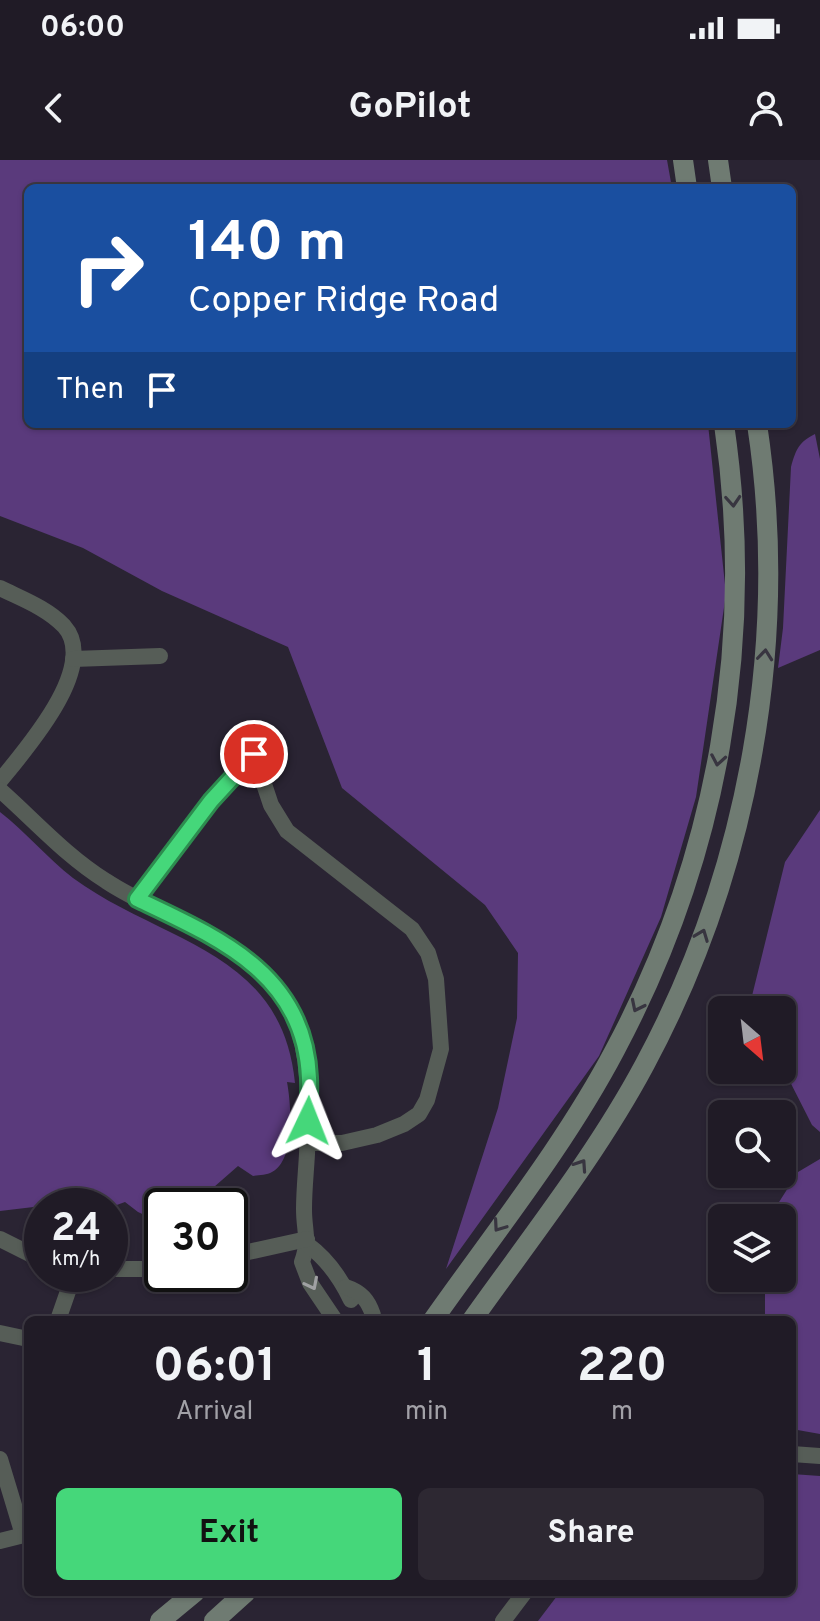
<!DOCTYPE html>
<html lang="en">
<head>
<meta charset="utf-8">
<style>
	:root { --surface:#201b26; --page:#2d2832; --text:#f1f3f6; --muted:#a2a1a7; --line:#3d3943; --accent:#45d77a }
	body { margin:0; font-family:Overpass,sans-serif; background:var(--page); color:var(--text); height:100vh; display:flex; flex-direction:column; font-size:30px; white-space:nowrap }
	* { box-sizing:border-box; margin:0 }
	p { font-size:26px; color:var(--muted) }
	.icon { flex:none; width:44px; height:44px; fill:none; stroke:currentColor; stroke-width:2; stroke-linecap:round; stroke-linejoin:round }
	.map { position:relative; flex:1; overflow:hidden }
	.sheet { position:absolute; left:24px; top:1156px; width:772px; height:280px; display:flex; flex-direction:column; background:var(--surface); border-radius:12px; box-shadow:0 2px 6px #0004,0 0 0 2px var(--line) }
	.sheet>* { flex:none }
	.banner { position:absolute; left:24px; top:24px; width:772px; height:244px; border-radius:12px; box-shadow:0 2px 6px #0004,0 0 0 2px var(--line); background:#1a4fa0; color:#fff; overflow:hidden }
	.needle { width:52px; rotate:152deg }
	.tools { position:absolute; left:708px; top:836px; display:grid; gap:16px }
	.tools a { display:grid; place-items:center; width:88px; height:88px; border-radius:12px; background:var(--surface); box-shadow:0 2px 6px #0004,0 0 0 2px var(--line); font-size:40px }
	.speed { position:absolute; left:24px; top:1028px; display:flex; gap:16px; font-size:40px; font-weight:700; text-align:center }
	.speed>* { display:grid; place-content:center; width:104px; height:104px; border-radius:50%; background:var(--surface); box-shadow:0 2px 6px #0004,0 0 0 2px var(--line); line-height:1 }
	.speed small { font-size:20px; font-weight:400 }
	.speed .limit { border:4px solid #111; border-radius:12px; background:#fff; color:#111 }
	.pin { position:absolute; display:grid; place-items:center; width:68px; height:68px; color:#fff; margin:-34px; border:4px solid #fff; border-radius:50%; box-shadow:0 2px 8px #0007 }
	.me { position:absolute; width:88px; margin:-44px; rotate:2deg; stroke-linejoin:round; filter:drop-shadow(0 0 6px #0008) }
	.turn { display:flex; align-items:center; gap:28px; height:168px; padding:0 32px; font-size:36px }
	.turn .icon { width:104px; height:104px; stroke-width:2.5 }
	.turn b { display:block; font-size:56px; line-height:68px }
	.then { display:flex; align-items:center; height:76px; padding:0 32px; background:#0003; gap:16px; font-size:30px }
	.eta { display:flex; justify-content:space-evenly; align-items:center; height:136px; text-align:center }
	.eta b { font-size:48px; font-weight:700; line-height:56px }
	.cta { display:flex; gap:16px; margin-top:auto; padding:16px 32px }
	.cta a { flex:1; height:92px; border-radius:12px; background:var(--accent); color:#111; font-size:32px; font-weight:700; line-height:92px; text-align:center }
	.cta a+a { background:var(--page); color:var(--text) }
	.status { display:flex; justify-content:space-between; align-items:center; height:56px; padding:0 40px; background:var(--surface); direction:ltr }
	.status svg { height:22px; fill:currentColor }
	header { display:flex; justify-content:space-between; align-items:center; height:104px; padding:0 32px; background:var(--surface); font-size:36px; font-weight:700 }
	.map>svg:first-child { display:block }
	.green { fill:#5a3a7c }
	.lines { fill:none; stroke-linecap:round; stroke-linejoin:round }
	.minor { stroke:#565d57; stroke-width:16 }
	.secondary { stroke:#6f7b72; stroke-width:20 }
	.oneway { stroke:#383540 }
	.oneway2 { stroke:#a0a1a3 }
	.route-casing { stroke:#2d8c4f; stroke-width:20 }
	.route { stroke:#45d77a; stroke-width:14 }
</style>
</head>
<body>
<div class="status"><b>06:00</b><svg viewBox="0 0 49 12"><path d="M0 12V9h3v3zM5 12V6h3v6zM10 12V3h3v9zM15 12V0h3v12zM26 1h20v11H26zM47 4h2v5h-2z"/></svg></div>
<header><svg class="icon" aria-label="back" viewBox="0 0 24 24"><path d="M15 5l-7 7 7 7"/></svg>GoPilot<svg class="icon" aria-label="person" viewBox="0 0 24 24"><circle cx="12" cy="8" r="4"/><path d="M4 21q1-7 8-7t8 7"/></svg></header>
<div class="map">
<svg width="820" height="1461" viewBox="0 0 820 1461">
	<rect width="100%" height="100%" fill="#2a2433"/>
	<g class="green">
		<path d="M0,0H667L672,28H28V264H708L726,434L696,637L661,757L599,896L446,1109L498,948L517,858L518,793L485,745L342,628L288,487L162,431L83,388L0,356Z"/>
		<path d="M815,274L820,299V490L778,508L783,468L791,307C796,289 799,282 815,274Z"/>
		<path d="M820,650V972L812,965L782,906V850H753L750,844L785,702Z"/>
		<path d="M0,652C26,672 47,698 73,718C161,783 282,789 295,923L287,922C291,944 296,999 272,1012C267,1015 259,1015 253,1016L238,1006L198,1041V1046H162V1063L138,1052L125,1042L114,1046H42L0,1051Z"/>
		<path d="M820,999V1274L792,1269V1160H765V1118H782V1058H769L798,1012Z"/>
		<path d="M792,1314L820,1316V1461H538L560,1432H792Z"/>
	</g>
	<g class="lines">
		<g class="minor">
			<path d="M0,428C22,439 47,448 64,466C100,506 25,590 0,621"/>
			<path d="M73,499L160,496"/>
			<path d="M0,630C35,661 66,696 106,721C133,739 163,751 192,766C305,822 312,876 307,994C306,1012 304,1031 304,1049C304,1072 310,1079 302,1102L310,1123L335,1160"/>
			<path d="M137,739L211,641L254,594L271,645L287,671L412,769L428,793L436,819L441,889L427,940L419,954L404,964L377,975L342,983H307"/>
			<path d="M0,1079L42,1100"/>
			<path d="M308,1085C327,1099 341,1119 351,1140"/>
			<path d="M230,1096L307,1079"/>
			<path d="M110,1109H162"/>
			<path d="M346,1127C361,1132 368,1140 373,1155"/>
			<path d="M58,1160L74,1114"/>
			<path d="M0,1173L28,1179"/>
			<path d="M792,1294L820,1296"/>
			<path d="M0,1299L23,1375"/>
			<path d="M0,1381L28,1374"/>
			<path d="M503,1461L525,1432"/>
		</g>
		<g class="secondary">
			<path d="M683,0L687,28"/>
			<path d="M718,0L722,28"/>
			<path d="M433,1160C495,1072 565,985 615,890C718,697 756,480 724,264"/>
			<path d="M472,1160C531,1077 597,994 645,904C749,710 790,481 757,264"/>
			<path d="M160,1461L195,1432"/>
			<path d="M214,1461L246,1432"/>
		</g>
	</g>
	<defs><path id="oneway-chevron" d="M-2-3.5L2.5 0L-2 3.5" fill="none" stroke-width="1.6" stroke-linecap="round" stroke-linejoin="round" transform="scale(2)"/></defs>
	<g class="oneway">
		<use href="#oneway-chevron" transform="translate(733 341) rotate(86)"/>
		<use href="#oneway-chevron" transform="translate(765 495) rotate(-84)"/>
		<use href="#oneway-chevron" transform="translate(718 600) rotate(100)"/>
		<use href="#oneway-chevron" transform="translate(702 775) rotate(-69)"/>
		<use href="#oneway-chevron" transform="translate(637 846) rotate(116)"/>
		<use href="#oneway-chevron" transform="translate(581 1005) rotate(-56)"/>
		<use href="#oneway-chevron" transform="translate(499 1066) rotate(125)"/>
	</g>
	<use class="oneway2" href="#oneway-chevron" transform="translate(312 1124) rotate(63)"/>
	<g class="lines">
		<g class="route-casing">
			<path id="route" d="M254,594L211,641L137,739C219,778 305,814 309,918C310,933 308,947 308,961"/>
		</g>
		<use href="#route" class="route"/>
	</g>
</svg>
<div class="tools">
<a><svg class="needle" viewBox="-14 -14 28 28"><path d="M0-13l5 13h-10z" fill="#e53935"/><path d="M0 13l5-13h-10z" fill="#a2a1a7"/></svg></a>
<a><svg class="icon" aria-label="search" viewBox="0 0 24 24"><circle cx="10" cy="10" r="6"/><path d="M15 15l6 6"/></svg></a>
<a><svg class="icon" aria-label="layers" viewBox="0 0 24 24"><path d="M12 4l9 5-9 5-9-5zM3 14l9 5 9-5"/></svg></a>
</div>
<div class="speed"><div>24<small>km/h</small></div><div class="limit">30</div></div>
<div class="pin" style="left:254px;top:594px;background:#d93025"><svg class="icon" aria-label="arrive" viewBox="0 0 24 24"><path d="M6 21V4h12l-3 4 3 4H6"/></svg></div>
<svg class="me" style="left:308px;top:961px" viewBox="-20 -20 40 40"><path d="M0-17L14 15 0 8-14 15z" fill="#45d77a" stroke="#fff" stroke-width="4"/></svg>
<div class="banner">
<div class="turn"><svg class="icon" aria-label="right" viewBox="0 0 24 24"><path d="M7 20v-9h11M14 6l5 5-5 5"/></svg><div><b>140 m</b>Copper Ridge Road</div></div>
<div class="then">Then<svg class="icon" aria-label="arrive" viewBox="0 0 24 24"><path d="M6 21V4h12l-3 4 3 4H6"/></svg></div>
</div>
<section class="sheet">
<div class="eta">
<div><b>06:01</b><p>Arrival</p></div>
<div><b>1</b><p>min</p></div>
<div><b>220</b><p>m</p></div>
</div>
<div class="cta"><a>Exit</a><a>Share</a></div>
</section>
</div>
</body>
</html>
